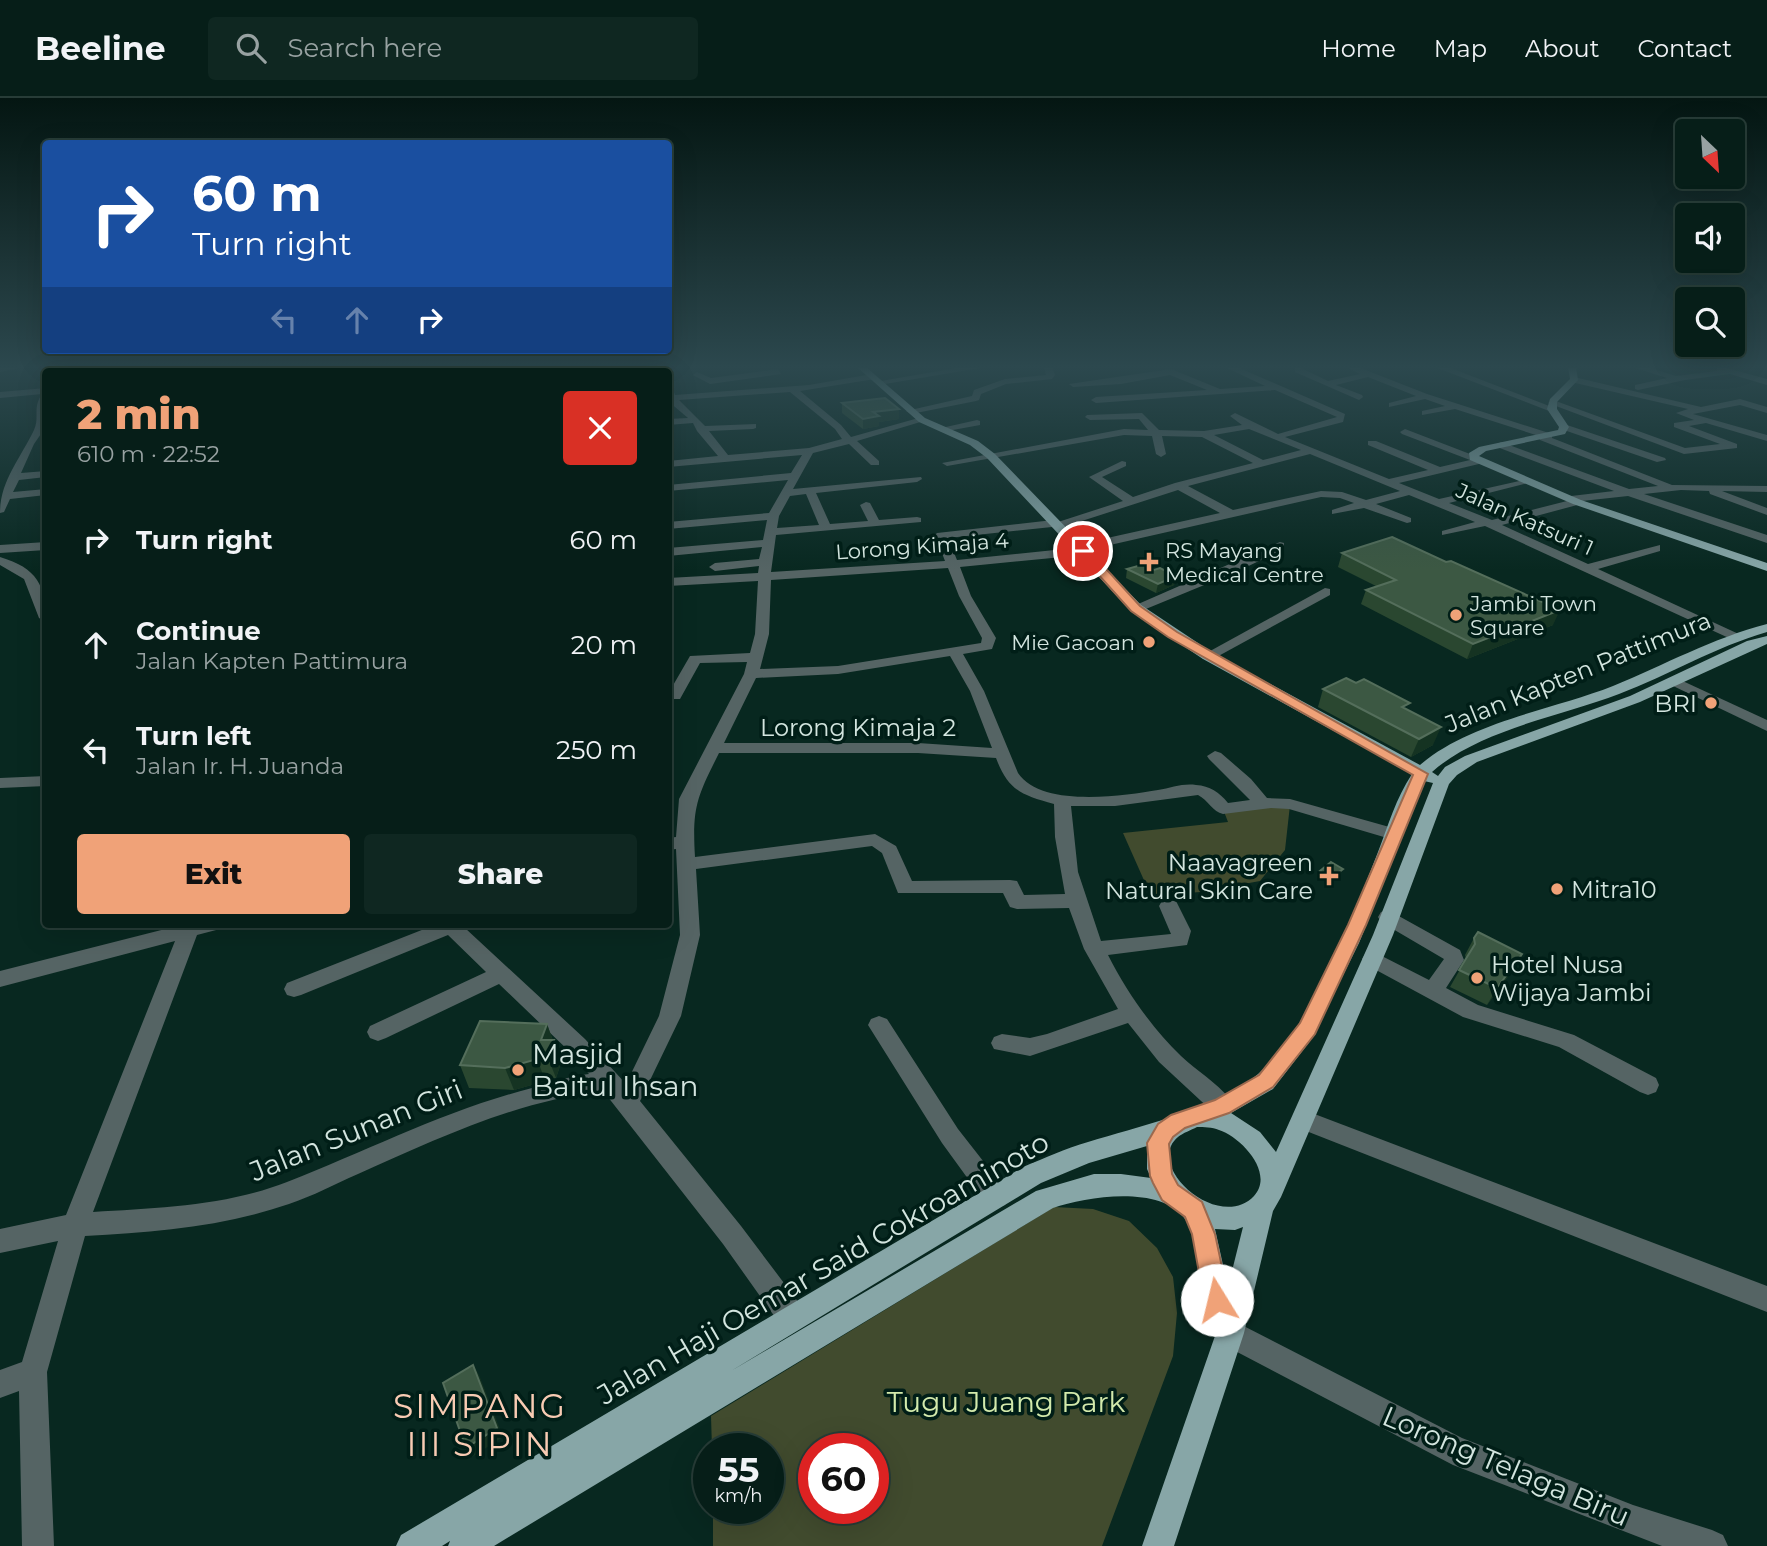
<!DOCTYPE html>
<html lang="en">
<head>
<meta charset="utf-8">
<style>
	:root { --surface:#061e18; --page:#0f2721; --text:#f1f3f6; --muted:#98a2a2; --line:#273c37; --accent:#f0a278 }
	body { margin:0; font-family:Montserrat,sans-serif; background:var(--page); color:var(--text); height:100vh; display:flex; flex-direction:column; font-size:26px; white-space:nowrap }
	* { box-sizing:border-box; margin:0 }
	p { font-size:23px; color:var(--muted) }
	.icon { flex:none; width:38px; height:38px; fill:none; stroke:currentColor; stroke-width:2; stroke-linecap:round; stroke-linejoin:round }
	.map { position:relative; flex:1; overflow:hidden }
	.sheet { position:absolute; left:42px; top:270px; width:630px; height:560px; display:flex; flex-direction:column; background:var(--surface); border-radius:7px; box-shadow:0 7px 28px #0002,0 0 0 2px var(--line) }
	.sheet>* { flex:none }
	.hud { position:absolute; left:42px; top:42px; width:630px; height:214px; border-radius:7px; box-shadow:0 7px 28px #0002,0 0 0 2px var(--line); background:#1a4fa0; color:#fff; overflow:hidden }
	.needle { width:46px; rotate:155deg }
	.buttons { position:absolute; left:1675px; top:21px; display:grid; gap:14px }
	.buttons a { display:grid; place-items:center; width:70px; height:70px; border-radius:7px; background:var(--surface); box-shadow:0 7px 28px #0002,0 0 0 2px var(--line); font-size:35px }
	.speed { position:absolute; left:693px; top:1335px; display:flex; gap:14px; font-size:35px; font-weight:700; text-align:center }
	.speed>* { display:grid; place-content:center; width:91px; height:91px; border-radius:50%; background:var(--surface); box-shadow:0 7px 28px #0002,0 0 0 2px var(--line); line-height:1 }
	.speed small { font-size:18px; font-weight:400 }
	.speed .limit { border:10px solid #d22; background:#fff; color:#111 }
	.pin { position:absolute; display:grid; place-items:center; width:60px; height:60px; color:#fff; margin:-30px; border:4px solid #fff; border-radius:50%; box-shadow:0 2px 7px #0007 }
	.me { position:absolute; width:77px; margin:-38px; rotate:351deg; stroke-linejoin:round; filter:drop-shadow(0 0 5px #0008) }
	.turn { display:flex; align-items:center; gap:24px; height:147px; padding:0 35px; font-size:32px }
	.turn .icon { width:91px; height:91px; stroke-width:2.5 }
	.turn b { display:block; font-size:49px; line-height:60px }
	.lanes { display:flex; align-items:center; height:66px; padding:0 35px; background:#0003; justify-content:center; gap:35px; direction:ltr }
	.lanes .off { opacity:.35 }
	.round { display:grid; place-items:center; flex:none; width:74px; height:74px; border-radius:7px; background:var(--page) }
	.head { display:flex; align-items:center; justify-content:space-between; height:119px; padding:0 35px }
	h1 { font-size:42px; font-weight:800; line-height:52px; color:var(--accent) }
	.primary-button { display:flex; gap:14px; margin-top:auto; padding:14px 35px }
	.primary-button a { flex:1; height:80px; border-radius:7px; background:var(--accent); color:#111; font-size:28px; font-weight:800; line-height:80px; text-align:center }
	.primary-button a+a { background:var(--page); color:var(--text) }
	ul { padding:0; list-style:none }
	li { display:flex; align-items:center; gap:21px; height:105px; padding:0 35px }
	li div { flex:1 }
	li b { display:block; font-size:26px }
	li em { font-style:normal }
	header { display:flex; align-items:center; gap:42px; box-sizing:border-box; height:98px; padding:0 35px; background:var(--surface); border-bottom:2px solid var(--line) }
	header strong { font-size:33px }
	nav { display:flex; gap:38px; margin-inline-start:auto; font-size:24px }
	.search { width:490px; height:63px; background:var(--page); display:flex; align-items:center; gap:18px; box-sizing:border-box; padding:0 24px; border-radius:7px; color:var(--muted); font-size:26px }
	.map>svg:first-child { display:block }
	.green { fill:#414b2e; fill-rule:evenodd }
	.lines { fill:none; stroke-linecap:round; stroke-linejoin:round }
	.minor { fill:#556464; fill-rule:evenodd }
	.major { fill:#87a6a7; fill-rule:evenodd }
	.wall { fill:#2a4730 }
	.shaded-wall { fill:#153322 }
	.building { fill:#3c5843; stroke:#546e5b; stroke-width:2 }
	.route { fill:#f0a278; stroke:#9c694e; stroke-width:2 }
	.poi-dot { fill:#f0a278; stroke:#001e17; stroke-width:2.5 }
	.labels { text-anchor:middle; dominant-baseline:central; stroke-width:7; stroke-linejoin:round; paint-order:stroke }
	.far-street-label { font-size:21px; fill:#d3e5df; stroke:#001e17 }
	.far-poi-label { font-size:21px; fill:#d3e5df; stroke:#001e17; text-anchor:start }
	.street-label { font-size:24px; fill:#d3e5df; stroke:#001e17 }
	.poi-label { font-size:24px; fill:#d3e5df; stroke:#001e17; text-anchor:end }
	.near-poi-label { font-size:28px; fill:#d3e5df; stroke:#001e17; text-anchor:start }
	.near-street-label { font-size:28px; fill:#d3e5df; stroke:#001e17 }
	.near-park-label { font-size:28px; fill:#d3eaac; stroke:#001e17 }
	.near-quarter-label { font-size:33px; letter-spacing:2px; fill:#f8cbb3; stroke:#001e17 }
</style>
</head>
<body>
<header>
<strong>Beeline</strong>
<div class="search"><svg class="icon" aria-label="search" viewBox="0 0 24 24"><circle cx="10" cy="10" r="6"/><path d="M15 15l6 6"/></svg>Search here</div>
<nav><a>Home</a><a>Map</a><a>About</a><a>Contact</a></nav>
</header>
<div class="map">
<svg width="1767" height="1448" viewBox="0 0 1767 1448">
	<rect width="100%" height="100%" fill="#082820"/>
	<g class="green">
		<path d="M1290,707L1285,752L1260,783L1200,794L1151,798L1123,735L1228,724L1223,711Z"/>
		<path d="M1054,1109L1093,1111L1129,1123L1157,1150L1173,1179L1177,1215L1173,1258L1102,1448H713V1411L768,1410V1351H712L711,1318ZM814,1351H873V1410H814Z"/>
	</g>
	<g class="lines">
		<g class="minor">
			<path d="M0,269H24L0,274Z"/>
			<path d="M54,269H62L61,273H53Z"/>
			<path d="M104,269H112L111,273H103Z"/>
			<path d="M153,269H161L160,273H152Z"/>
			<path d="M285,269H321L300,273H268Z"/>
			<path d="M409,269H438L421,273L404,272Z"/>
			<path d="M584,269H598L590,273H577Z"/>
			<path d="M631,269H641L645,273H635Z"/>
			<path d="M962,269H986L879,287L875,284Z"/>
			<path d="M1044,269H1052L1055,277L1052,281L1006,286L981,296L979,302L976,303L911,316L906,313L972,298L974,292L1005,281L1046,277Z"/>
			<path d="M1225,269H1237L1345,316L1343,324L1285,339L1389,381L1428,372L1368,347V343H1376L1440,369L1470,362L1402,336L1400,334L1405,331L1483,361V365L1399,385L1439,401L1528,381V385L1449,405L1492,422L1567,403V399L1571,398L1614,393L1497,349L1496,347L1501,344L1629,391L1658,388L1540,342L1539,338L1455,311L1422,317V313L1445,308L1425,301L1389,309V305L1416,298L1368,279L1336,287L1362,297L1363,299L1359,302L1295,274V270H1301L1328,283L1360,276L1346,269H1358L1427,296L1552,336V340L1672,387L1767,388V394L1722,393L1767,410V417L1710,396L1709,393L1681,392L1644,396L1767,437V445L1628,398L1582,403L1581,406L1502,427L1588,466L1660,447V453L1598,471L1743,538L1741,541H1731L1485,428L1442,437V433L1475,424L1409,397L1376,406L1411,420V424L1407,425L1364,410L1332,416V412L1354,405L1340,400L1321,399L1088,452L1087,456L1083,457L960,469L971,498L996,540L992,551L963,556L984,593L1018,675C1041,710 1123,698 1158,692C1171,690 1183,685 1196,687C1210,688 1219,694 1228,705L1250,702L1209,661L1207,658L1215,653L1221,655L1251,681L1267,700L1290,701L1400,732L1403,736L1394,742L1289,711L1271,710L1223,716C1213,714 1208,702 1198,697L1115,708H1071L1078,774L1101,843L1171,836L1159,808L1162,803H1176L1191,833L1187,847L1108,857C1126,893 1152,930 1181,958C1197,973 1216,984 1230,1001L1234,1008L1230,1015L1222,1018L1214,1015L1159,964L1128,925L1030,958L994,951L991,945L994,939L1002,936L1030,940L1047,936L1118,911L1084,851L1069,810L1017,811L1010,809L1003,795H898L882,755L872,748L696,771L700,837L681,918L640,1003L741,1128L802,1209L806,1219L802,1229L792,1233L782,1229L723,1146L604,994C519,1001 435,1042 358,1076C335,1086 313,1098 289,1106C222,1129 155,1134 85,1138L47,1274L54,1448H22L19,1293L0,1300V1272L22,1264L58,1143L0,1155V1131L66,1117L175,843L0,889V873L185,826H223L220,831L197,837L93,1114C158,1110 226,1108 287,1084C369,1052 446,1012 532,990C550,985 570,978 589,976L569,953L499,886L386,940L378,943L370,940L367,934L370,928L486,874L448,837L301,897L294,899L287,897L284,891L287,885L437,826H467L465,830L585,941L626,986L659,918L680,837L676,751L668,752V740L676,739L679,701L744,576L747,564L700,565L680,601H670L668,596L690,558L750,555L755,536L758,483L668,488V480L758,475L759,468L715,473L709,469L715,465L759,461L762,449L668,458V450L763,442L767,422L668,431V424L769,415L788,382L668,393V387L791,375L802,357L668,369V363L718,358L697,333L693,325L668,327V321L688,320L668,303V294H674L675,297L809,287L872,276L875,281L800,293L841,327L851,339L922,319L927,322L857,343L879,363V367H871L849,346L813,355L793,391L921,379L922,381L917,384L816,395L830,426L868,423L860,407L866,404L870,405L879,422L917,419L921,420V424L776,437L771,474L945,463L935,437L937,435L1053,422L1058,424L1123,403L1089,379L1122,363L1126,364V368L1102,379L1133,399L1175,385L1253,365L1202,339L1162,338L1166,356L1161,359L1156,356L1152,338L1124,337L947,368L942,365L1124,331L1148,332L1139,321L1090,322L1085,319L1087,317L1142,315L1159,332L1204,333L1242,327L1230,318L1235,315L1278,336L1337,319L1275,292L1096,305L1091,302L1096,299L1207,292L1170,277L1121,286L1073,289L1069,286L1171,271L1220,291L1265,288ZM790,294L835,331L842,341L809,350L728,357L709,333L753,331L756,330V326L705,328L679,302ZM1249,331L1301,352L1263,362L1214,337ZM1310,356L1400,393L1366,402L1342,394L1321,393L1233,412L1188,388ZM1178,392L1220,415L1080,446L1074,450L957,462L948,440L1052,429L1057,431ZM806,396L819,427L777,430L779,418L790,398ZM948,470L959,498L982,540L981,545L838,568L760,571L769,536L771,482ZM950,558L970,593L992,650L918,645H724L756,580L838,576ZM719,655H918L996,660C1008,692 1021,697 1054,706L1055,739L1065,796L1024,797L1017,783L1010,782L912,783L896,748L875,736L695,759C692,709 697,699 719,655Z"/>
			<path d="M1435,269H1448L1557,311L1549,313Z"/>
			<path d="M1632,269H1647L1676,278L1717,273V269H1723L1767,281V287L1730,276L1685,282L1638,292L1635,291V287L1667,280Z"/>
			<path d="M778,271L781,276L710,286L693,277L697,274L711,280Z"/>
			<path d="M1574,279L1701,309L1740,301L1767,309V315L1740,307L1693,316L1767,337V343L1706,325L1689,328L1737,346V350L1684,356L1548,305L1553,302L1685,350L1720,346L1674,329V325L1694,322L1676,315L1688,311L1571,284Z"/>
			<path d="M46,290L45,330L34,346L21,375L46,373V379L19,382L13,394L46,391V397L10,401L4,414L0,415C0,383 20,361 34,332C40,319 32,310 42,296L0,300V294Z"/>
			<path d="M977,322L980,323V327L942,334L937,331Z"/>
			<path d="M1564,326L1665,360L1666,362L1657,364L1561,331V327Z"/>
			<path d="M46,444V452L0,455V447Z"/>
			<path d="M1280,444L1284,445V451L1236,474L1141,513H1131L1129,510Z"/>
			<path d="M0,459C37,470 46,487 46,524L39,520L24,481L0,467Z"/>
			<path d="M1325,490L1330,491V497L1213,561H1203L1201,558Z"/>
			<path d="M1674,579L1767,622V633L1669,586L1667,583Z"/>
			<path d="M46,678V688L0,690V680Z"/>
			<path d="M1388,812L1460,852L1464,862L1446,890L1478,907L1574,937L1656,980L1659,987L1656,994L1648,997L1640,994L1559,949L1463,919L1365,866L1362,861L1365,856L1372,853L1429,882L1444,861L1381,824L1378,819L1381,814Z"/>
			<path d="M879,918L887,921L958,1031L1005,1091L1009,1099L1005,1107L996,1110L987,1107L942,1045L868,927L871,921Z"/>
			<path d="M1304,1012L1767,1188V1214L1296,1029L1292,1022L1296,1015Z"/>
			<path d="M1230,1221L1462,1340L1633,1407L1712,1432L1723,1437L1728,1448H1662L1453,1367L1220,1245L1216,1235L1220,1225Z"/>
		</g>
		<g class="major">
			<path d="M857,269H866L925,320L978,343L995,356L1141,507L1213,555L1420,667C1470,624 1552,612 1613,588C1664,567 1713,540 1767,526V534C1715,549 1669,577 1619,596C1561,618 1479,632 1432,674L1438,678L1445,669L1465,658L1630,598L1747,543L1767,538V546L1640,604L1477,664L1457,677L1449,686L1393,837L1281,1099L1273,1113L1244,1235L1174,1448H1142L1216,1235C1212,1223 1206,1212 1203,1200C1197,1176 1199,1141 1185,1121C1162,1087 1087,1098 1053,1110L494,1448H448L450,1443L442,1448H396L401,1437L1023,1069C1045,1060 1066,1050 1088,1044C1140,1028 1196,1016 1243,987C1304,950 1352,820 1378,754C1388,728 1396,700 1412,676L1203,561L1131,513L987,360L970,347L919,324ZM1424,683L1433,685L1373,837L1276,1054L1260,1034L1231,1015L1273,991L1310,943L1359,845ZM1197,1029C1204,1029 1212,1029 1219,1032C1241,1039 1275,1075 1254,1098C1219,1135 1143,1068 1178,1039C1183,1035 1191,1032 1197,1029ZM1147,1048V1071L1151,1080L1121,1076H1094L1036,1093L731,1273L1041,1085L1089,1065ZM1243,1129L1228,1189L1215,1131L1235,1132Z"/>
			<path d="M1568,269H1576L1578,282L1557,304V311L1569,329L1565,336L1486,353L1479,358L1581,402L1767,465V473L1573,406L1470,362L1469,355L1479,349L1558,332L1559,329L1547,311L1550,301L1570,281Z"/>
		</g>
	</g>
	<g class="wall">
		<path d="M842,305L899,311V321L879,324V328L863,331L842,315Z"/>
		<path d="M1342,455L1553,527L1467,561L1361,506L1366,492L1376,488L1338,469Z"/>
		<path d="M1127,471L1154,472L1176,478L1174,487L1156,495L1126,480Z"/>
		<path d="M1323,591L1408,612L1433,647L1411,659L1318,609Z"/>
		<path d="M1343,771L1340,776L1329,785L1318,779L1320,773Z"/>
		<path d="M1474,840L1522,856L1512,873L1487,907L1450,889L1466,861L1465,857Z"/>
		<path d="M547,926L561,965L556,980H544L542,984L514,992L469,990L460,967Z"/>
	</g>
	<g class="shaded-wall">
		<path d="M899,311V321L879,324V328L863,331V321L873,314Z"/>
		<path d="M1176,478L1174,487L1156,495L1158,486Z"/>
		<path d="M1560,512L1553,527L1467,561L1473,546Z"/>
		<path d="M1441,629L1433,647L1411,659L1419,641Z"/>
		<path d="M1343,771L1340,776L1329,785L1331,780Z"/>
		<path d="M1522,856L1512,873L1487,907L1497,890Z"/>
		<path d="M547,926L561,965L556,980L541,942Z"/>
		<path d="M536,957L544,980L542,984L514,992L505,970Z"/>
		<path d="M473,1267L479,1277L503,1339L472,1359L466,1350Z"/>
	</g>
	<g class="building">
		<path d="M885,300L899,311L873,314L879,318L863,321L842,305Z"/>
		<path d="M1392,439L1446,464L1451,463L1560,512L1473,546L1366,492L1396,482L1342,455Z"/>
		<path d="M1145,466L1154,472L1160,470L1176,478L1158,486L1127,471Z"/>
		<path d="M1346,580L1356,585L1364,581L1410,605L1402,609L1441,629L1419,641L1323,591Z"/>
		<path d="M1331,764L1343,771L1331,780L1320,773Z"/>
		<path d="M1478,834L1522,856L1497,890L1459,872L1475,846L1474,840Z"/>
		<path d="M480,923L547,926L541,942H554L548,958L536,957L534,962L505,970L460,967Z"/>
		<path d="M473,1267L497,1330L466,1350L443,1285Z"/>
	</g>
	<linearGradient id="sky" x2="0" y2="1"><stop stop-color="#041612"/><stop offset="0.57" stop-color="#2c484e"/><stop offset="1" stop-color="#2c484e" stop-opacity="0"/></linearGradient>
	<rect width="1767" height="472" fill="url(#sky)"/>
	<path class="route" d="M1079,450H1087L1140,508L1177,534L1428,676L1366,827L1315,936L1273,989L1229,1015L1185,1030L1173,1039L1169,1046L1172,1076L1178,1087L1202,1104L1215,1136L1229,1202L1225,1211L1217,1214L1208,1211L1204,1202L1192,1136L1185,1119L1162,1102L1153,1085L1150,1078L1147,1045L1158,1026L1171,1017L1215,1002L1259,977L1300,925L1348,827L1413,677L1168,539L1131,513L1079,455Z"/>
	<g class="poi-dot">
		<path d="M1145.5 453.5h7v7h7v7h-7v7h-7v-7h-7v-7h7z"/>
		<circle cx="1456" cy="517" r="7"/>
		<circle cx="1149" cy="544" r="7"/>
		<circle cx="1711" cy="605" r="7"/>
		<path d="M1325.5 767.5h7v7h7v7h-7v7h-7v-7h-7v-7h7z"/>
		<circle cx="1557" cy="791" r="7"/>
		<circle cx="1477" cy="880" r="7"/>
		<circle cx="518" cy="972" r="7"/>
	</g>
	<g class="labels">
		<g class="far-street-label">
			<text transform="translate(1525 421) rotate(24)">Jalan Katsuri 1</text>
			<text transform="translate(922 448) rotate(-4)">Lorong Kimaja 4</text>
		</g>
		<g class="far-poi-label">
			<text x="1165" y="452">RS Mayang<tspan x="1165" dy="24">Medical Centre</tspan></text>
			<text x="1470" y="505">Jambi Town<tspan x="1470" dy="24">Square</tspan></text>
			<text x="1135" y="544" text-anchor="end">Mie Gacoan</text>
		</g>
		<g class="street-label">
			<text transform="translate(1578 574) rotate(-22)">Jalan Kapten Pattimura</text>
			<text x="858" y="629">Lorong Kimaja 2</text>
		</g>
		<g class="poi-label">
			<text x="1697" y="605">BRI</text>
			<text x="1313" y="764">Naavagreen<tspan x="1313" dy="28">Natural Skin Care</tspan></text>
			<text x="1571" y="791" text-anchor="start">Mitra10</text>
			<text x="1491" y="866" text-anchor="start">Hotel Nusa<tspan x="1491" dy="28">Wijaya Jambi</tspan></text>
		</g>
		<g class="near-poi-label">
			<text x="532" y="956">Masjid<tspan x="532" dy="32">Baitul Ihsan</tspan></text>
		</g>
		<g class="near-street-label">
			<text transform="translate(356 1032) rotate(-22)">Jalan Sunan Giri</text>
			<text transform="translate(823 1170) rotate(-30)">Jalan Haji Oemar Said Cokroaminoto</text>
			<text transform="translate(1506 1368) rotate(23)">Lorong Telaga Biru</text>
		</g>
		<g class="near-park-label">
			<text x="1006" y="1304">Tugu Juang Park</text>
		</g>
		<g class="near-quarter-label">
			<text x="480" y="1308">SIMPANG<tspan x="480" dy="38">III SIPIN</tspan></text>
		</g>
	</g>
</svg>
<div class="buttons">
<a><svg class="needle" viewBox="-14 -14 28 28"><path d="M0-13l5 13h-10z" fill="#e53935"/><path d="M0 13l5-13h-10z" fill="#98a2a2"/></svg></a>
<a><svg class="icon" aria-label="sound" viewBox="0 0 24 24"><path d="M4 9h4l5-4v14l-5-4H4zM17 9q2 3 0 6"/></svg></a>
<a><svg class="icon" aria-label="search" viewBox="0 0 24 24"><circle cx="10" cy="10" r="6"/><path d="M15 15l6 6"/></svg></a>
</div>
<div class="speed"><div>55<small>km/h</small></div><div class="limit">60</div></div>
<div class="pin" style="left:1083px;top:453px;background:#d93025"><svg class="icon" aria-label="arrive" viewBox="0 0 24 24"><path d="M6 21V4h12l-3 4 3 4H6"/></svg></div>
<svg class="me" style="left:1217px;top:1202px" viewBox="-20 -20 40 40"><circle r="19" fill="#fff"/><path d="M0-13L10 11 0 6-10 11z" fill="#f0a278"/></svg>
<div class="hud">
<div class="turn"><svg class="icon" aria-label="right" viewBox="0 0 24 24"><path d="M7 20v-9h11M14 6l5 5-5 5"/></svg><div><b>60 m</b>Turn right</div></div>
<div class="lanes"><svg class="icon off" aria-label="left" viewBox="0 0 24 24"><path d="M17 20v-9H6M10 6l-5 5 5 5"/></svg><svg class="icon off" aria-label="ahead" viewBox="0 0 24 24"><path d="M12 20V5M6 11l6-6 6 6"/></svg><svg class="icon" aria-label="right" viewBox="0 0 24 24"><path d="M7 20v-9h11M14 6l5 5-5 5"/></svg></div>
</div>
<section class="sheet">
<div class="head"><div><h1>2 min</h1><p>610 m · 22:52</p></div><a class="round" style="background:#d93025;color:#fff"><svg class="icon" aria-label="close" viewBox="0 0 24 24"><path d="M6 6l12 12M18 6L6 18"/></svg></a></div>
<ul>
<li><svg class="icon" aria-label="right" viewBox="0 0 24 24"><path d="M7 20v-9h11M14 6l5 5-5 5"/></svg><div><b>Turn right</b></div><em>60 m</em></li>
<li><svg class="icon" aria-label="ahead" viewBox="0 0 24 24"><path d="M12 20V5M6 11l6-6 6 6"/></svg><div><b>Continue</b><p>Jalan Kapten Pattimura</p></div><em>20 m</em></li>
<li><svg class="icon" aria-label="left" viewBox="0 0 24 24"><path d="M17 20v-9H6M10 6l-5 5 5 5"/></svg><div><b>Turn left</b><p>Jalan Ir. H. Juanda</p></div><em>250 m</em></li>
</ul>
<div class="primary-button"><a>Exit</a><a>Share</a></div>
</section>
</div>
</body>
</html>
